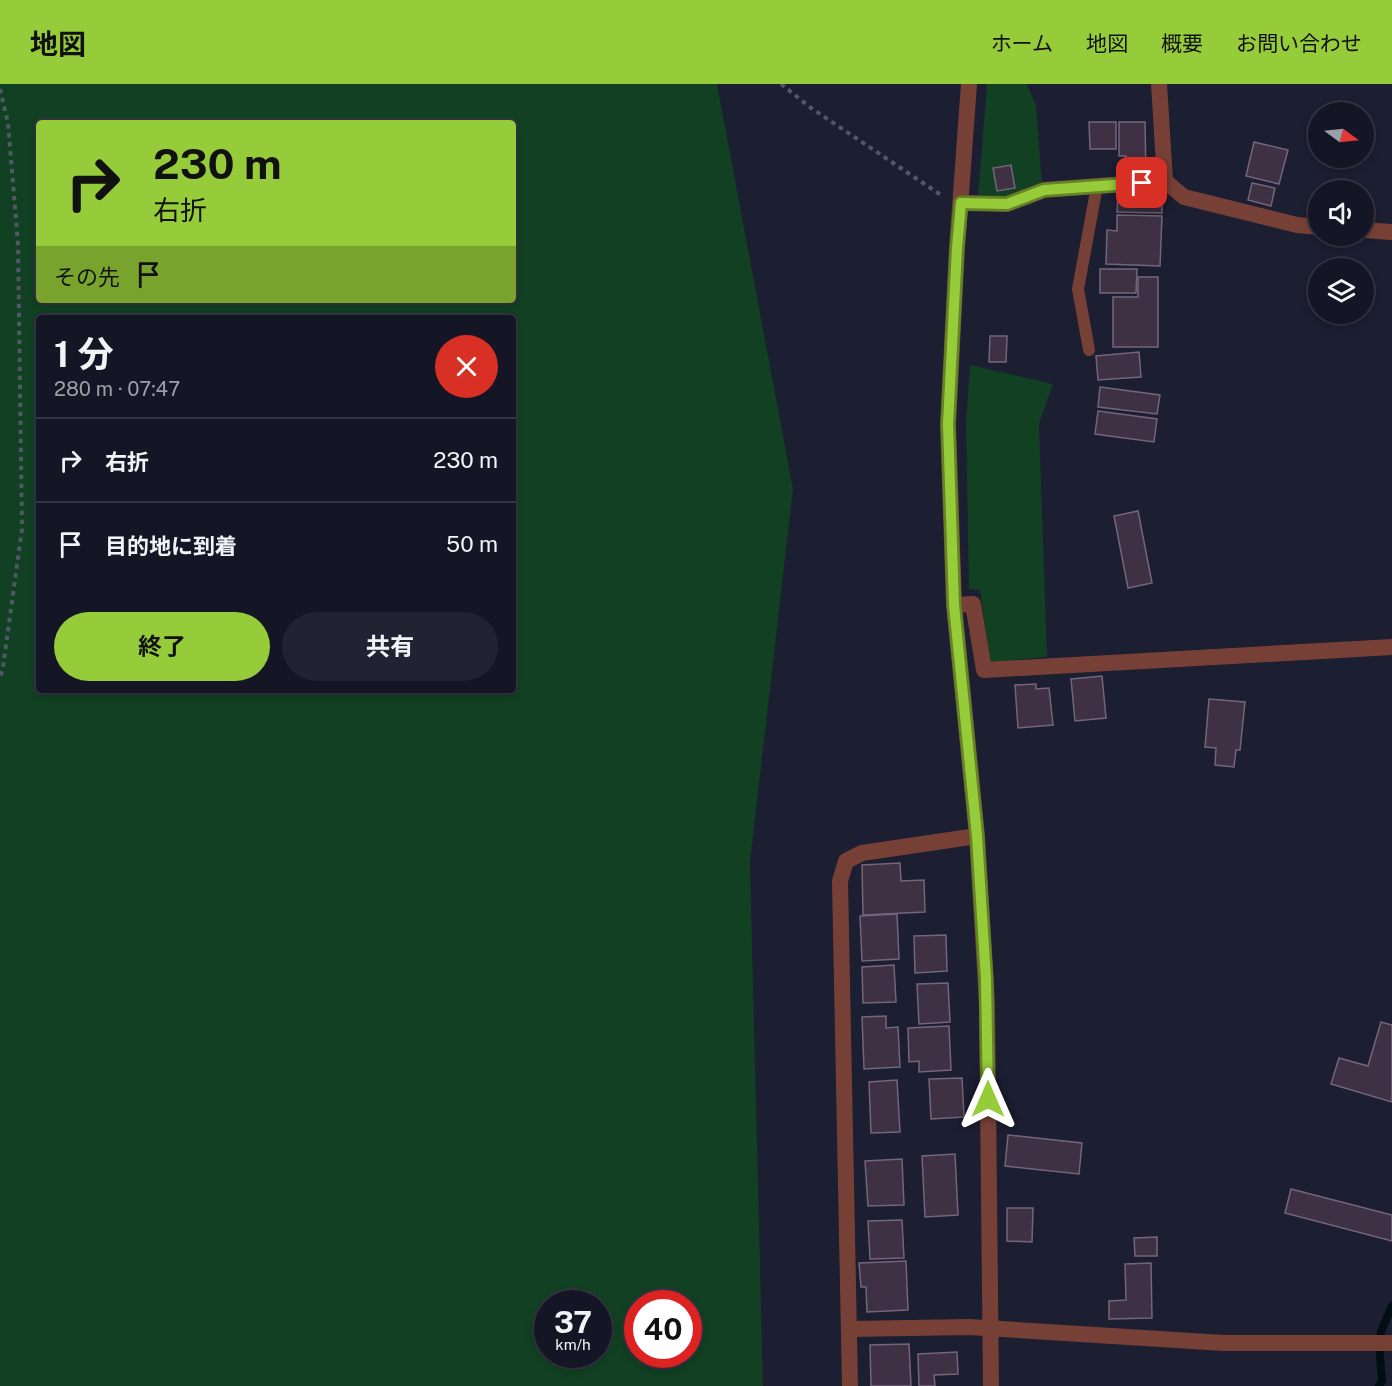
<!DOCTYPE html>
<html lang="ja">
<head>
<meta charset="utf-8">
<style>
	:root { --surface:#151625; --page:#222332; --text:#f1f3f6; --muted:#9d9fa7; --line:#343542; --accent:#96cc39 }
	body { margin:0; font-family:"Public Sans","Noto Sans JP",sans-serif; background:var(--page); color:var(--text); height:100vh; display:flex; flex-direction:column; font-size:22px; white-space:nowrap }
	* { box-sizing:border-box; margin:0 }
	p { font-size:20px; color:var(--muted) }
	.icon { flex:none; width:33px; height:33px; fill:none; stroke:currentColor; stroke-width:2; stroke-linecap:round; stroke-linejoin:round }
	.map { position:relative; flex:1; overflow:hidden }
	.panel { position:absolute; left:36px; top:231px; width:480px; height:378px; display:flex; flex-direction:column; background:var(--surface); border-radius:6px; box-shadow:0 3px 9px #0003,0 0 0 2px var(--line) }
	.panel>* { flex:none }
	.hud { position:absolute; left:36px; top:36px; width:480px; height:183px; border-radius:6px; box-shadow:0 3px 9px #0003,0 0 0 2px var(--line); background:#96cc39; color:#111; overflow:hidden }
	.needle { width:39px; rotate:105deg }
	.tools { position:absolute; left:1308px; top:18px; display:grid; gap:12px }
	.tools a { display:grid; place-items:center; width:66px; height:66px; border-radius:50%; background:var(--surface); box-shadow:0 3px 9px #0003,0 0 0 2px var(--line); font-size:30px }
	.speed { position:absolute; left:534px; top:1206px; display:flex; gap:12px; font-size:30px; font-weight:700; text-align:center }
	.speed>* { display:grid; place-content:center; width:78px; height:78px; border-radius:50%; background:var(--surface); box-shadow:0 3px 9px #0003,0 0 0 2px var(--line); line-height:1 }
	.speed small { font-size:15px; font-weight:400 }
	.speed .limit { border:9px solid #d22; background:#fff; color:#111 }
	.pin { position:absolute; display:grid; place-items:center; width:51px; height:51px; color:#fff; margin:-26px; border-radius:12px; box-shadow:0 3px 9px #0006 }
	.me { position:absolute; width:66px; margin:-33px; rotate:0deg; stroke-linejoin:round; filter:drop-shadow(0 0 4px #0008) }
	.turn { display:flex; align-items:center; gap:21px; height:126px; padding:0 18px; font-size:27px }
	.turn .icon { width:78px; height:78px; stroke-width:2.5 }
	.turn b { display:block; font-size:42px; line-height:51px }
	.then { display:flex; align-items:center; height:57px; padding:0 18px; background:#0003; gap:12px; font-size:22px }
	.round { display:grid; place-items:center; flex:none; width:63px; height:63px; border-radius:32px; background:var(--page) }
	.overview { display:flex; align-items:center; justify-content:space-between; height:102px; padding:0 18px }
	h1 { font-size:36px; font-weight:700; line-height:45px }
	.primary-button { display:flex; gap:12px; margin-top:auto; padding:12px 18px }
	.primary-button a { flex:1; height:69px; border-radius:36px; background:var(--accent); color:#111; font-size:24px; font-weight:700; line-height:69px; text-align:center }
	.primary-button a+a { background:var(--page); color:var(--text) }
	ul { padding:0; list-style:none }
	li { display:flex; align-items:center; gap:18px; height:84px; padding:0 18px; border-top:2px solid var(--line) }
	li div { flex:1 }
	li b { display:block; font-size:22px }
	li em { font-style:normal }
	header { display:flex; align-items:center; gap:36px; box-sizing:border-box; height:84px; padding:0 30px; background:var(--accent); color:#111 }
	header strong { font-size:28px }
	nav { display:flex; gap:33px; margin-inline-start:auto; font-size:21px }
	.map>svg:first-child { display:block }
	.green { fill:#114022; fill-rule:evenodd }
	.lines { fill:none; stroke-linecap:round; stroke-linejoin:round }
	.stream { stroke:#020e13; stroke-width:8 }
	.building { fill:#3e3144; stroke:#74657b; stroke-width:1.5 }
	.path { stroke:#535667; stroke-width:4; stroke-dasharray:4.5 4.5; stroke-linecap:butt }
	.service { stroke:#774036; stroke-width:12 }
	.minor { stroke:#774036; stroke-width:16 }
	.tertiary { stroke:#774036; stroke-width:16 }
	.route-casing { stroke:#628525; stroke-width:15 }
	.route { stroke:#96cc39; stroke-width:10 }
</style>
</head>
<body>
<header>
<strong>地図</strong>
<nav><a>ホーム</a><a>地図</a><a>概要</a><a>お問い合わせ</a></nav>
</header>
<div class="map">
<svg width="1392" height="1302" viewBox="0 0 1392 1302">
	<rect width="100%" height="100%" fill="#1c1e31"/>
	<g class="green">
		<path d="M0,0H717L793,405L750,778L763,1302H0ZM39,39H513V216H39ZM39,234H513V606H39ZM548,1220H598V1270H548ZM638,1220H688V1270H638Z"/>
		<path d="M987,0H1027L1036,22L1042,100L1007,115L978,114Z"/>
		<path d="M970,281L1053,300L1039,340L1047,573L990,578L980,506L969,505L966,340Z"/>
	</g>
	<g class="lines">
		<path class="stream" d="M1379,1302L1382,1297L1380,1272L1381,1247L1392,1222"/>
	</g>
	<g class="building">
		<path d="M1089,38H1116V65H1090Z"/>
		<path d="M1119,38H1145L1146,91L1126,92V72H1119Z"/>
		<path d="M1254,58L1288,66L1279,100L1246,92Z"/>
		<path d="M1011,81L1015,104L997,107L993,84Z"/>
		<path d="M1252,99L1275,104L1271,122L1248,116Z"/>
		<path d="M1118,107L1162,108V129L1117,128Z"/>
		<path d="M1117,131L1162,132L1160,182L1106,180L1107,146L1117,147Z"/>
		<path d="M1100,185H1137L1136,209H1100Z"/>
		<path d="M1138,193H1158V263H1113V213H1138Z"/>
		<path d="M990,252H1007L1006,278H989Z"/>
		<path d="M1139,268L1141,293L1098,296L1096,272Z"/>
		<path d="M1100,303L1160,311L1157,330L1098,323Z"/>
		<path d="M1098,327L1157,335L1154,358L1095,350Z"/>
		<path d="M1138,427L1152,499L1128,504L1114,432Z"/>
		<path d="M1102,592L1106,634L1075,637L1071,595Z"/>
		<path d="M1036,600V605L1049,604L1053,641L1018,644L1015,601Z"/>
		<path d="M1209,615L1245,618L1240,666H1236L1234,683L1215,681L1216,664L1205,663Z"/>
		<path d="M900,779L901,797L924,796L925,828L863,831L862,781Z"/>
		<path d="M897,830L899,875L862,877L860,832Z"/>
		<path d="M946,851L947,887L915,889L914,852Z"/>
		<path d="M894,881L896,918L863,919L862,883Z"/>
		<path d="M948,899L950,938L919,940L917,900Z"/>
		<path d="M886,932V944L898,943L900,983L864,985L862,933Z"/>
		<path d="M1381,938L1392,941V1018L1331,1000L1339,974L1368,982Z"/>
		<path d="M949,942L951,986L919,988V977L909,978L908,944Z"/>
		<path d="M962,994L964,1033L931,1035L929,995Z"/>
		<path d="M897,996L900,1048L871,1049L869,998Z"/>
		<path d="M1008,1051L1082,1059L1079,1090L1005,1082Z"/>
		<path d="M955,1070L958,1131L925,1133L922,1072Z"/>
		<path d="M902,1075L904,1121L868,1122L865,1077Z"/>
		<path d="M1291,1105L1392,1131V1157L1285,1129Z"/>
		<path d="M1007,1124H1033L1032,1158L1007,1157Z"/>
		<path d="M902,1136L904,1174L870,1175L868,1137Z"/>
		<path d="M1157,1153V1172H1135L1134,1154Z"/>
		<path d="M906,1177L908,1226L867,1228L866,1203H861L859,1179Z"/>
		<path d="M1151,1179L1152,1234L1109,1235V1217L1126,1216L1125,1180Z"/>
		<path d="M909,1260L911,1302H871L870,1261Z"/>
		<path d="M957,1268L958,1290L934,1291L935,1302H919L918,1270Z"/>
	</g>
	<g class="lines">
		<g class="path">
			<path d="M781,0L811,24L941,111"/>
			<path d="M0,5L8,39L18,160L22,445L3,583L0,594"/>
		</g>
		<path class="service" d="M1089,266L1078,205L1097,102"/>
		<g class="minor">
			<path d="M1159,0L1165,97"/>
			<path d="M961,119L1007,120L1044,106L1165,97L1184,113L1297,141L1318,143"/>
			<path d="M1364,146L1392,148"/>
			<path d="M954,521L973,520L984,586L1392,563"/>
			<path d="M850,1245L969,1243L1224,1259H1392"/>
			<path d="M850,1302L840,797L846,777L862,769L977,752"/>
		</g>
		<path class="tertiary" d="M969,0L957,164L948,340L954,521L977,752L987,919L991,1302"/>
	</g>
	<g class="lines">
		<g class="route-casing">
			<path id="route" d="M988,1015L986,895L977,752L954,521L948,340L957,164L961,119L1007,120L1044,106L1142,99"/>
		</g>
		<use href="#route" class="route"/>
	</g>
</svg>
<div class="tools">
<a><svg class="needle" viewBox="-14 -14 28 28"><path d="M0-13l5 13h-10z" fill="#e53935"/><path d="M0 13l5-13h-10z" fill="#9d9fa7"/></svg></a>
<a><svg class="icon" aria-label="sound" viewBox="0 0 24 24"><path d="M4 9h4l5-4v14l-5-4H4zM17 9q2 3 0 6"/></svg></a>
<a><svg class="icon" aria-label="layers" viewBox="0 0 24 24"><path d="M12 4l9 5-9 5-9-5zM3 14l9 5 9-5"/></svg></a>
</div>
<div class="speed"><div>37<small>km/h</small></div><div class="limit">40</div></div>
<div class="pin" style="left:1142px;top:99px;background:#d93025"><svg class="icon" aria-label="arrive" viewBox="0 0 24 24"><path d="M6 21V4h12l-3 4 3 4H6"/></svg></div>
<svg class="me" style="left:988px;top:1015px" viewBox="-20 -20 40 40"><path d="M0-17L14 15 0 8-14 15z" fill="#96cc39" stroke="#fff" stroke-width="4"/></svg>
<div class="hud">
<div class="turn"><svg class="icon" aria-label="right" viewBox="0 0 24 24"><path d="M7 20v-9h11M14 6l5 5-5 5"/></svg><div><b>230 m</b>右折</div></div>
<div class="then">その先<svg class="icon" aria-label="arrive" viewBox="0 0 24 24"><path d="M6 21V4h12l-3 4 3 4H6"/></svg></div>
</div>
<section class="panel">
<div class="overview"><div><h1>1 分</h1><p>280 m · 07:47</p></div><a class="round" style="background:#d93025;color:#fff"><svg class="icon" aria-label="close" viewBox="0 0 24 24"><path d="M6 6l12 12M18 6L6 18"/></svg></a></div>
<ul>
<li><svg class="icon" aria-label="right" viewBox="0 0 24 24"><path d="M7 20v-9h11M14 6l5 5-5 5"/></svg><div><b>右折</b></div><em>230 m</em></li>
<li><svg class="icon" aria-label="arrive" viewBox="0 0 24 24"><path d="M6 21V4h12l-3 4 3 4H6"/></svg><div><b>目的地に到着</b></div><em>50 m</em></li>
</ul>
<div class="primary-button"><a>終了</a><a>共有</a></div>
</section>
</div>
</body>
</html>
